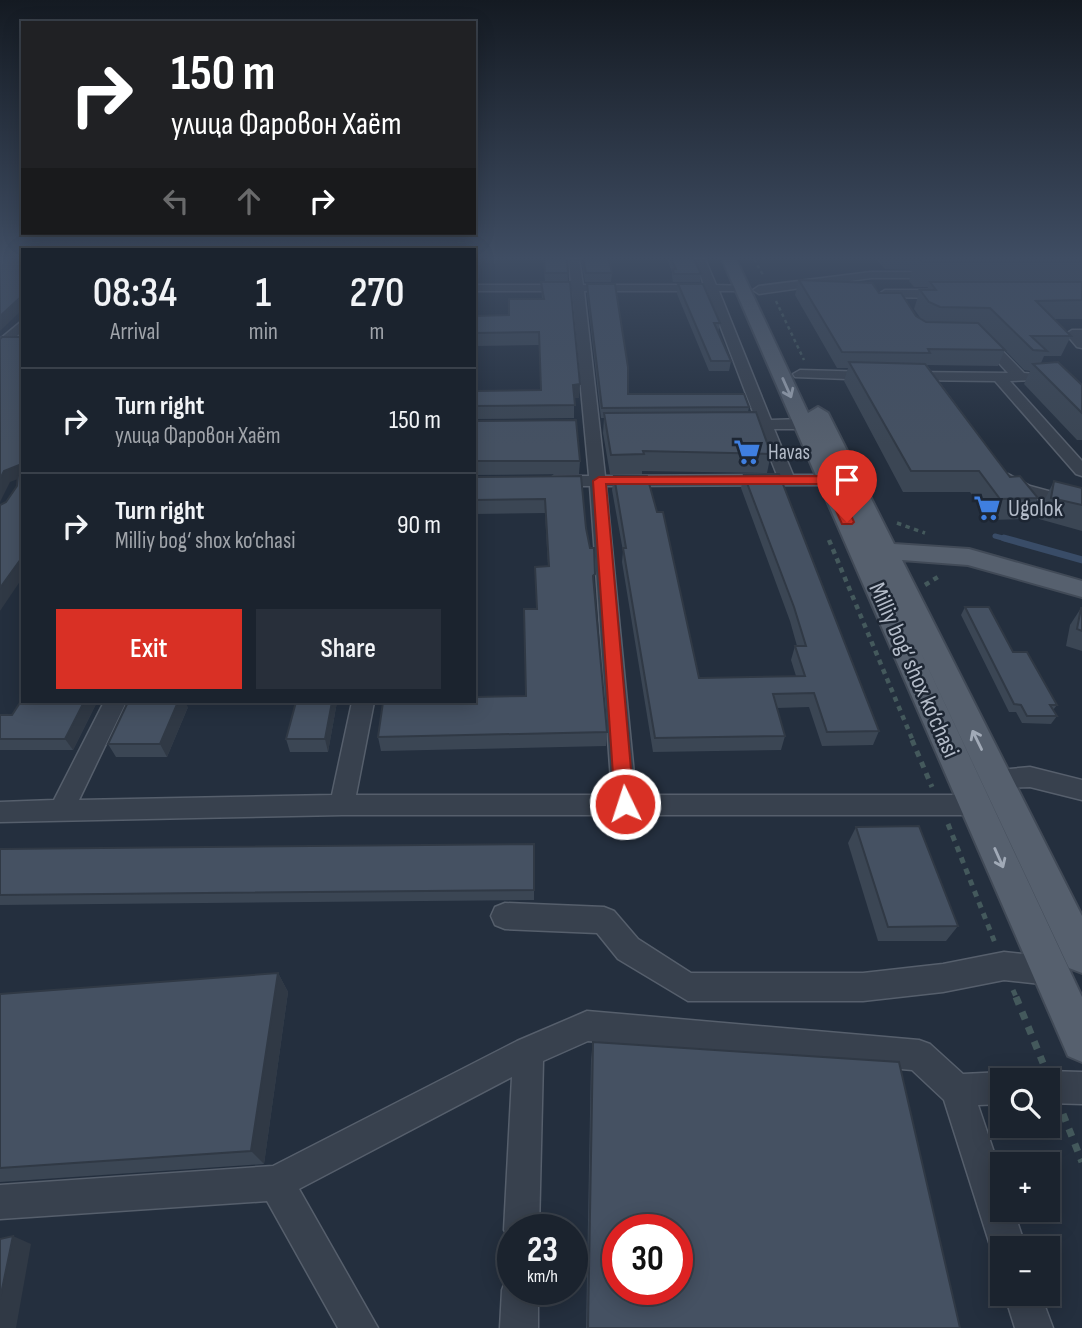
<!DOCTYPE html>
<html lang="en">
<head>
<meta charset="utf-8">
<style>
	:root { --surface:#1b232e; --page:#282f3a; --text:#f1f3f6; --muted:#a0a4aa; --line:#39404a; --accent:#d93025 }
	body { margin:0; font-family:"Sofia Sans Condensed",sans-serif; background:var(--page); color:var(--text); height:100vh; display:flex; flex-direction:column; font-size:26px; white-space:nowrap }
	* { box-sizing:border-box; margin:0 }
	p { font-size:23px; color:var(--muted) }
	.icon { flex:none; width:38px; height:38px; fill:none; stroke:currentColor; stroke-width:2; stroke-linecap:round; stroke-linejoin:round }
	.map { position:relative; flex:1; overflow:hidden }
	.details { position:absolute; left:21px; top:248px; width:455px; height:455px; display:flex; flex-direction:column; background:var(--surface); border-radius:0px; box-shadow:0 4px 18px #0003,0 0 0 2px var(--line) }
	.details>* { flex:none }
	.top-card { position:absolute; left:21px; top:21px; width:455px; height:214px; border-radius:0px; box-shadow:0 4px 18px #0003,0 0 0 2px var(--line); background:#202124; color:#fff; overflow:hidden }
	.tools { position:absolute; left:990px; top:1068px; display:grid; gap:14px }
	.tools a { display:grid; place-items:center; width:70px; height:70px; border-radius:0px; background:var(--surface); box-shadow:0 4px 18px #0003,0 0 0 2px var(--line); font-size:35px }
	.speed { position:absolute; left:497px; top:1214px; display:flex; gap:14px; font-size:35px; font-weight:700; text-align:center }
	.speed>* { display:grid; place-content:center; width:91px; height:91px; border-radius:50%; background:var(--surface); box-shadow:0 4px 18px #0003,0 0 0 2px var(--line); line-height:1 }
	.speed small { font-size:18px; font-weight:400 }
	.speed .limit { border:10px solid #d22; background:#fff; color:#111 }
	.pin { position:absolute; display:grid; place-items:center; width:60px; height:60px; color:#fff; margin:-72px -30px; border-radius:50% 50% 50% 0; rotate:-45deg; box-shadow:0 0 7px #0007 }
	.pin .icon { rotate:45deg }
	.me { position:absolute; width:77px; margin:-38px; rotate:356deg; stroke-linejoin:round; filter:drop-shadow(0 0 5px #0008) }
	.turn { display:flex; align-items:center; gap:24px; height:147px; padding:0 35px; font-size:32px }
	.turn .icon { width:91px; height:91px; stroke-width:2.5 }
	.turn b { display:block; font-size:49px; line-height:60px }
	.lanes { display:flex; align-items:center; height:66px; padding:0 35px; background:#0003; justify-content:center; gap:35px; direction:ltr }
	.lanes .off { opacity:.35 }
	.eta { display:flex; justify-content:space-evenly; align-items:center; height:119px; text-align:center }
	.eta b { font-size:42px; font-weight:600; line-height:49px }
	.action { display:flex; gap:14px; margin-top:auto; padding:14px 35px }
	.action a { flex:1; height:80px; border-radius:0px; background:var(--accent); color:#fff; font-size:28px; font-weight:600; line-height:80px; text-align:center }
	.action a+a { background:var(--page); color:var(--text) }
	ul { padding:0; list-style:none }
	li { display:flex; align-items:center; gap:21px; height:105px; padding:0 35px; border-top:2px solid var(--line) }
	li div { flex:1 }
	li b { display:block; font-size:26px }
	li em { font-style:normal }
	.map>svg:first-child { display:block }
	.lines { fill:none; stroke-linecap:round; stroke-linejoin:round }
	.stream-far1 { stroke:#394c67; stroke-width:5 }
	.stream { stroke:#394c67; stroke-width:7 }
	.minor-casing { stroke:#565f6c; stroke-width:3 }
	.major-casing { stroke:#414a57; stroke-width:4 }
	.path-far4 { stroke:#44595c; stroke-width:2.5; stroke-dasharray:3.5 3.5; stroke-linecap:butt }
	.path-far3 { stroke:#44595c; stroke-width:3.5; stroke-dasharray:4.5 4.5; stroke-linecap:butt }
	.path-far2 { stroke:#44595c; stroke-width:4.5; stroke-dasharray:5 5; stroke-linecap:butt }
	.path-far1 { stroke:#44595c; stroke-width:5; stroke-dasharray:6 6; stroke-linecap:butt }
	.path { stroke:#44595c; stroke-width:7; stroke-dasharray:8 8; stroke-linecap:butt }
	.minor { fill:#38414e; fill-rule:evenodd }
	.major { fill:#56606e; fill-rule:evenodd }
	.wall { fill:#3b4654 }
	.shaded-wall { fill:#303945 }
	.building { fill:#455162; stroke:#303945; stroke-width:2; fill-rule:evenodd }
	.oneway { stroke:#a1aab7 }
	.route { fill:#d93025; stroke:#8d1f18; stroke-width:2 }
	.labels { text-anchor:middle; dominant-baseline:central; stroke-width:5; stroke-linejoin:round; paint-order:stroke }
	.far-poi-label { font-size:21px; fill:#b4bcc9; stroke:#1d2633; text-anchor:start }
	.poi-label { font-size:24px; fill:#b4bcc9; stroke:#1d2633; text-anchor:start }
	.street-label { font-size:24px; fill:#b4bcc9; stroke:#1d2633 }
</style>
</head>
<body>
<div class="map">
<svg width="1082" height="1328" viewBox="0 0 1082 1328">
	<rect width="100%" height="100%" fill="#242f3e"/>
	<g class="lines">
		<path class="stream-far1" d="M995,536L1010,540"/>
		<path class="stream" d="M1004,538L1082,560"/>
		<g class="minor-casing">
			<g id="minor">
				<path d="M569,259H579L583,285H704L695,259H705L716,285L746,286L748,288L742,291H719L771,420L803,419L811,424L803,429H774L793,475H829L837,480L829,485L606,486L636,795H975L984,798L987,805L984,812L975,815H342L0,822V802L54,800L104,702H126L79,800L332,795L352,702H374L356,795H612L590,486H554L546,481L554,476H589L572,291H474V285H571ZM584,291H707L756,420H732L724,425L732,430L759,429L777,475L605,476Z"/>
				<path d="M871,272H936L942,275L936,278H871L759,294L753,290L759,286Z"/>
				<path d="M885,290H945L951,294L945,298L881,297L879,294Z"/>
				<path d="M23,320V331L0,350V339Z"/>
				<path d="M1072,330H1082V348L1077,347L1066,334Z"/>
				<path d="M983,335L988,336L1024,373L1035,374V380L1010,381L1082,461V476L1076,474L995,381L908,380L901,376L908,372L1008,373L977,339Z"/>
				<path d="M800,370L873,372L880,376L873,380L795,377L793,374Z"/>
				<path d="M1008,474L1030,486L1082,500V510L1018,494L1000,479Z"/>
				<path d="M1030,767L1082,780V800L1030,787L996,788L988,785L984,778L988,771Z"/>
				<path d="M505,903L604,907L614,911L638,939L691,973H863L943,964L1004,952L1050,957L1060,961L1064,971L1060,981L1050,985L1004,980L943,992L863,1001H688L618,959L597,933L505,929L495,925L491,916L495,907Z"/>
				<path d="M587,1011L919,1040L930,1044L963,1074L1003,1072L1014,1077L1015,1080H1003V1104L978,1105L1003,1179V1209H1013L1026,1248H1003V1264L995,1261L944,1100L912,1070L588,1041L543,1061L539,1230H513V1244L504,1230L512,1077L299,1189L378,1328H338L267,1201L0,1219V1185L273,1166L517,1041Z"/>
				<path d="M1048,1071L1082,1072V1104L1048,1103V1080H1035L1037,1076Z"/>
				<path d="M513,1275V1290H538V1328H500L502,1290L507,1277Z"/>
				<path d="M1004,1293H1040L1053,1328H1015Z"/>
			</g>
		</g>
		<g class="major-casing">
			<path id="major" d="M722,259H736L808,413L818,407L828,413L894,544L969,549L1082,581V597L968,565L902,560L1082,916V973L1069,968L916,642L1082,997V1062L1068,1056Z"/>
		</g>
		<g class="path-far4">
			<path d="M754,259L763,275"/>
			<path d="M776,301L804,360"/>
		</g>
		<path class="path-far3" d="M897,523L925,533"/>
		<g class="path-far2">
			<path d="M829,540L913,741"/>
			<path d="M925,585L941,575"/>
		</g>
		<g class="path-far1">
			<path d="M912,740L932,787"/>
			<path d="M948,824L995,943"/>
			<path d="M1013,990L1017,999"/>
		</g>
		<g class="path">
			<path d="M1016,997L1043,1063"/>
			<path d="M1063,1114L1082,1162"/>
		</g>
		<use href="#minor" class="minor"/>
		<use href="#major" class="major"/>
	</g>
	<g class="wall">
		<path d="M474,259H481L478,282L476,283L477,294L475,316L509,315L542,299L541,282H545L543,259H567L568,282L579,398H574V418L474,419V391L541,390L539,345L474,346Z"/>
		<path d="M581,259H609L612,273L611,282H585Z"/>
		<path d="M667,259H694L701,274L700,282H673L672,277V272Z"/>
		<path d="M810,259H833L811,260Z"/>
		<path d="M876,259H1082V319H1054L1071,336L1061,356H1044L1041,363L1082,385V440H1077L1024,384L1030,371L1024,370L1005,350L998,366L927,365L1010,477L1038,498L1027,519L990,520L970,492H903L844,381L848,368H837L795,295L799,280L879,293L921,319L914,309L920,290H927L928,287H914L909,281L912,270L885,269Z"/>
		<path d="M587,284L628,394L749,407L748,412L771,454L767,473L642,471V474H610L603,433L604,418H601L587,294Z"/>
		<path d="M678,284L720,323L718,333L731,361L729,371H709L677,294Z"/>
		<path d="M474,421L580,461L579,474L474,475Z"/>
		<path d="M744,475L879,731L873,745L822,746L809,707L777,708L785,736L781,750L653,752L622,562L623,551L612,490L614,476L699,678L796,676L791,660L795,646H797L790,621L741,488Z"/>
		<path d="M581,476L586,528L594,588L607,732L606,746L381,751L378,737L526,696L537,609L548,566L545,513L474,514V477Z"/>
		<path d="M1054,481L1082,488V531L1039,519L1043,503Z"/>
		<path d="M965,607L1013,652L1057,705L1053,710L1057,716L1051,724L1022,723L1016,712H1009L961,615Z"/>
		<path d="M1081,608H1082V651L1066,646L1070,625Z"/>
		<path d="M97,702L73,750H0V715H12Z"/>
		<path d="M296,702H337L328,752H290L286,739Z"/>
		<path d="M188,707L167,757H116L108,744Z"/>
		<path d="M856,827L958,926L946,941H878L848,843Z"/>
		<path d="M534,844V900L0,905V849Z"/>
		<path d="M278,973L288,992L264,1164L0,1182V994Z"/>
		<path d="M593,1042L960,1328H586L591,1059Z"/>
	</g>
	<g class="shaded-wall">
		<path d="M479,259H481L478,282L476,283L477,294L474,320V272Z"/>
		<path d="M23,295V309L0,331V316Z"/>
		<path d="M580,384L579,398H573V385Z"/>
		<path d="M19,465L23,477L10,482L0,502V479L4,471Z"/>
		<path d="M23,556V577L0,611V588Z"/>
		<path d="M84,702H97L73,750L65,739Z"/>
		<path d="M178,702H185L188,707L167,757L160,744Z"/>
		<path d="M332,702H337L328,752L325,739Z"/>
		<path d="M278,973L288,992L264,1164L251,1151Z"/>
		<path d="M13,1236L31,1244L16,1328H0V1299Z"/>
	</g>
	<g class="building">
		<path d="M0,259H23V295L0,316Z"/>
		<path d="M474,259H479L478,271L474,272Z"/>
		<path d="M544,259H567L568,273H545Z"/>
		<path d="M583,259H609L612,273H586Z"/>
		<path d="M671,259H694L701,274H674L673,269H676Z"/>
		<path d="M920,259H1082V262H922Z"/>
		<path d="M799,280L872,283L879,293H901L916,316L926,322L978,323L1005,350L928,349L930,353L842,352Z"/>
		<path d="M474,281L476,282L474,301Z"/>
		<path d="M541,282H570L580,384L573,385L575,405L474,406V391L541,390L539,332L474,333V316L509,315V299H544Z"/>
		<path d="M930,282H1082V300L1036,301L1071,336H1031L1047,351L1033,350L990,308L940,307L929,302L920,290H936Z"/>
		<path d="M587,284H615L628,367V394H744L749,407L602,408Z"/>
		<path d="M678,284H703L720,323H714L731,361H711Z"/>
		<path d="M2,337H23V556L0,588V505L6,502L17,486L19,465L4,471L0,479V339Z"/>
		<path d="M849,362L925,364L1010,477L1020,476L1038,498L1000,499L979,471H911Z"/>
		<path d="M1058,362L1082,385V413L1033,364Z"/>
		<path d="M756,412L771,454L643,451L644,454L611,455L604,413Z"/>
		<path d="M576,420L580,461H474V421Z"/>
		<path d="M779,474L879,731L827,732L814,693L773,694L785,736L655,738L623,548H626L614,476H647L657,512H663L699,678L805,676L795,646H806L794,607L744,475Z"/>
		<path d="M581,476L586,528L590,548H594L595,574L593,576L607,732L378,737L383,702H474V697L526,696L524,609H537L535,567L549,566L545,499L474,500V477Z"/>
		<path d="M1054,481L1082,488V505L1051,498Z"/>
		<path d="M965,607H989L1013,652H1027L1057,705H1050L1057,716H1027L1021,705L1014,704Z"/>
		<path d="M1081,608H1082V631L1077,629Z"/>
		<path d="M23,698V702H84L65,739H0V715H12Z"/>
		<path d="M128,702H178L160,744H108Z"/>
		<path d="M296,702H332L325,739H286Z"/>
		<path d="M919,826L958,926L888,927L856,827Z"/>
		<path d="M534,844V890L0,895V849Z"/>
		<path d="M278,973L251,1151L0,1168V994Z"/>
		<path d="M593,1042L899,1062L960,1328H588ZM618,1230H677V1290H618Z"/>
		<path d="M13,1236L0,1299V1239Z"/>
	</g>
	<defs><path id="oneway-shaft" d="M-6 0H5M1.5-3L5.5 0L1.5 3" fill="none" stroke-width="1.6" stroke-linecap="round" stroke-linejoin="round" transform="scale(1.75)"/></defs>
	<g class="oneway">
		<use href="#oneway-shaft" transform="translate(787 388) rotate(66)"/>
		<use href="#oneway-shaft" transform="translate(977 740) rotate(-116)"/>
		<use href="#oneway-shaft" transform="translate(999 858) rotate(66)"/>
	</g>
	<linearGradient id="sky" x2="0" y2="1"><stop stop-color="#141a22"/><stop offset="0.58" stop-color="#3f4d63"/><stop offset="1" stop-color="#3f4d63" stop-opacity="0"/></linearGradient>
	<rect width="1082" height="445" fill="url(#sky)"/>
	<path class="route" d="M828,476L835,480L854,522L852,524H842L824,484H606L634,804L631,809L625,812L618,809L615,804L593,481L599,477Z"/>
	<defs>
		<g id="supermarket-bare" transform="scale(2.1)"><path d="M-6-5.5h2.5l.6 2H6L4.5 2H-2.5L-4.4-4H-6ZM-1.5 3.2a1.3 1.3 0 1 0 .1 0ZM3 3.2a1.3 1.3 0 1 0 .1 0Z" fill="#3f7fe0" stroke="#1d2633" stroke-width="2.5" paint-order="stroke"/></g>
	</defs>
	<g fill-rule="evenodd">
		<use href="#supermarket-bare" x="747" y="452"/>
		<use href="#supermarket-bare" x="987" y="508"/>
	</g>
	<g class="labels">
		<g class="far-poi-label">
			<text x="768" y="452">Havas</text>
		</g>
		<g class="poi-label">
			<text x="1008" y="508">Ugolok</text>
		</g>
		<g class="street-label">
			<text transform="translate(914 670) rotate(66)">Milliy bog‘ shox ko‘chasi</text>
		</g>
	</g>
</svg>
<div class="tools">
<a><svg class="icon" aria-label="search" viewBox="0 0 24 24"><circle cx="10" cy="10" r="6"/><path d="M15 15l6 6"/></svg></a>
<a>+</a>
<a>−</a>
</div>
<div class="speed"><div>23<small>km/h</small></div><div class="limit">30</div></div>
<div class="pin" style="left:847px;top:522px;background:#d93025"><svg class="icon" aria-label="arrive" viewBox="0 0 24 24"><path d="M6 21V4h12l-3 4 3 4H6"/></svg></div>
<svg class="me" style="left:625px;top:804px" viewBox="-20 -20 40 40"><circle r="17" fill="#d93025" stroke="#fff" stroke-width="3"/><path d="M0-11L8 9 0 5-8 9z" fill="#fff"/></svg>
<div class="top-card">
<div class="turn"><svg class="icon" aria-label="right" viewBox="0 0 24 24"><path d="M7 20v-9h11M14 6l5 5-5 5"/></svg><div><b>150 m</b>улица Фаровон Хаёт</div></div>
<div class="lanes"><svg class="icon off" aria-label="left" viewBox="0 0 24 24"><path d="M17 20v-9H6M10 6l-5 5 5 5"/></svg><svg class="icon off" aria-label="ahead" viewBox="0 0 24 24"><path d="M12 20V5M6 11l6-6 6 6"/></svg><svg class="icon" aria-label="right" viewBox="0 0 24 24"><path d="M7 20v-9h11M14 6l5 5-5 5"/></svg></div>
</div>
<section class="details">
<div class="eta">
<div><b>08:34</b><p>Arrival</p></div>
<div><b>1</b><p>min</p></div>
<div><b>270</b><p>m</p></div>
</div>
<ul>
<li><svg class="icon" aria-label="right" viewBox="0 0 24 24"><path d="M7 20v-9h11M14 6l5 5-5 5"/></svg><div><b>Turn right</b><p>улица Фаровон Хаёт</p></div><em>150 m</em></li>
<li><svg class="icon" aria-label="right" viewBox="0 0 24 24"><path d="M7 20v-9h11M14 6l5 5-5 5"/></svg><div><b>Turn right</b><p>Milliy bog‘ shox ko‘chasi</p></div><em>90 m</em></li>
</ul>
<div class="action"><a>Exit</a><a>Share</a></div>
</section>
</div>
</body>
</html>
